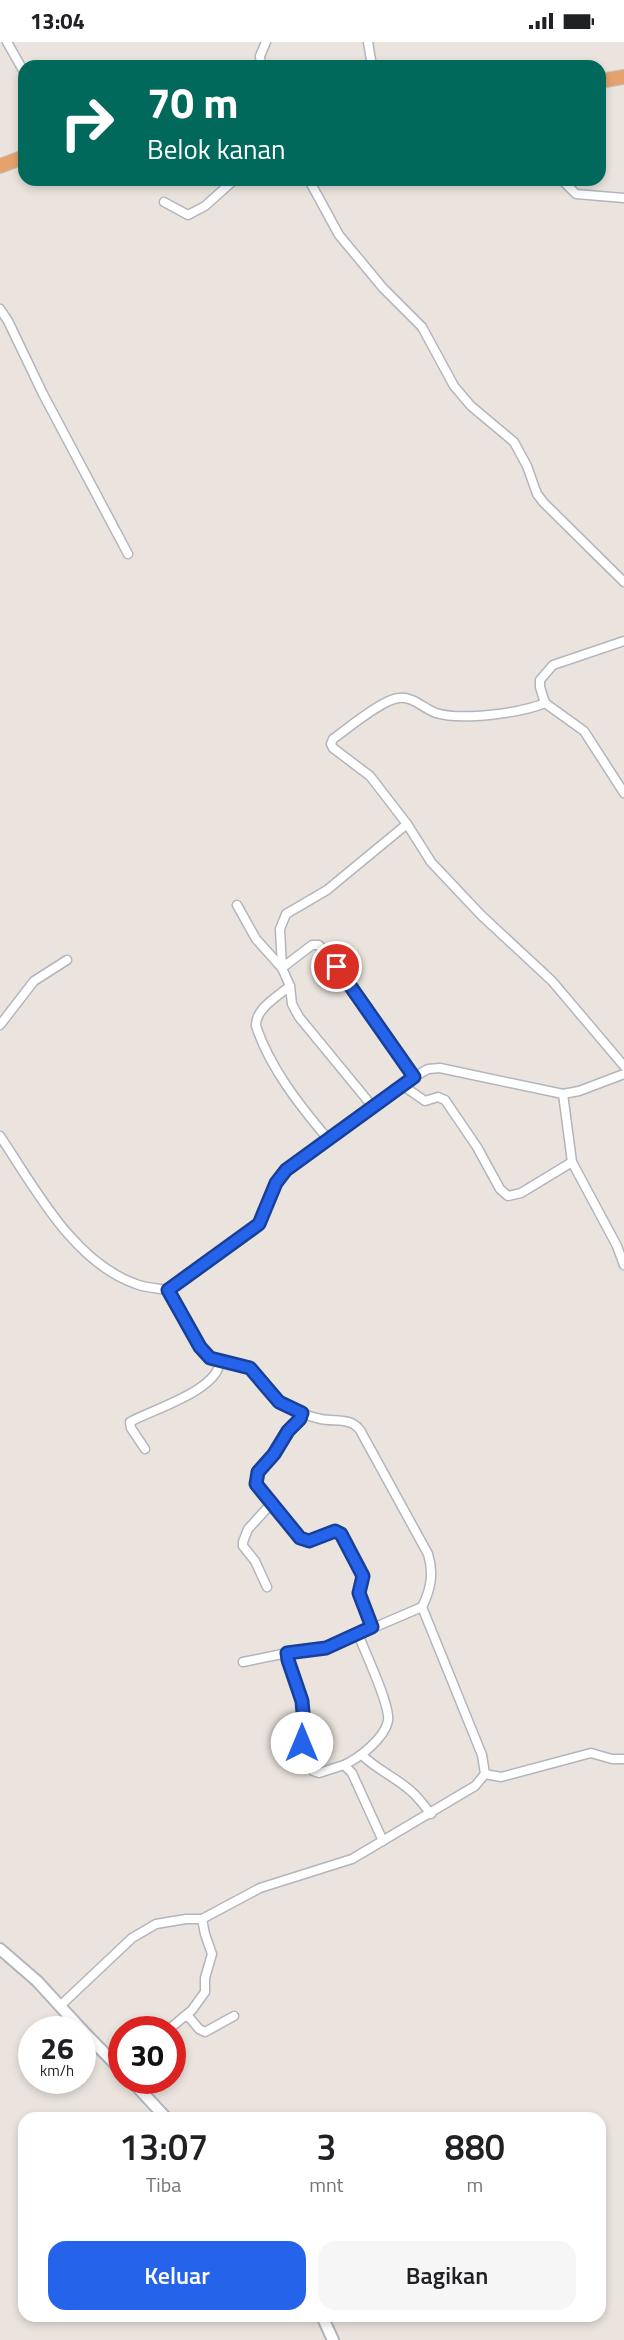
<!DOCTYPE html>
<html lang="id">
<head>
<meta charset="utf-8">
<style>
	:root { --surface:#fff; --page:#f6f6f6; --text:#202124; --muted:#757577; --accent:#2563eb }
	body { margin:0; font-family:"Titillium Web",sans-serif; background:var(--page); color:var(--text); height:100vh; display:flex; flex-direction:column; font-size:22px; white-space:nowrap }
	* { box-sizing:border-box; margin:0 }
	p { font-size:20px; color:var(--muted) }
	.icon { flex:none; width:33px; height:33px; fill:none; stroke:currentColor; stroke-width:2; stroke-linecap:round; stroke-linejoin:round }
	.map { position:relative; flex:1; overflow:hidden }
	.drawer { position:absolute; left:18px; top:2070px; width:588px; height:210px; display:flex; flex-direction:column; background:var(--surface); border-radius:18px; box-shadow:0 3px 9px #0003 }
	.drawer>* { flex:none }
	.banner { position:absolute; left:18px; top:18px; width:588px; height:126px; border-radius:18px; box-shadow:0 3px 9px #0003; background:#00695c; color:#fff; overflow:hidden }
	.speed { position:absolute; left:18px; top:1974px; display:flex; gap:12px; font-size:30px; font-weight:700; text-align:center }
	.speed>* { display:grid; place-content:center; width:78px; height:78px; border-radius:50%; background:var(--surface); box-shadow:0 3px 9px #0003; line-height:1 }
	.speed small { font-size:15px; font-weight:400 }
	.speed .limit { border:9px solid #d22; background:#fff; color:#111 }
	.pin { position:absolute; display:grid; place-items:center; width:51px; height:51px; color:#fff; margin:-26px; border:3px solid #fff; border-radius:50%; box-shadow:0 2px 6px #0007 }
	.me { position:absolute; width:66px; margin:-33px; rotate:0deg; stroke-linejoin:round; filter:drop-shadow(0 0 4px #0008) }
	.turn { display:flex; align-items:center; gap:21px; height:126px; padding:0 30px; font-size:27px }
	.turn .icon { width:78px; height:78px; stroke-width:2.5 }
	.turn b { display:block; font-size:42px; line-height:51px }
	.eta { display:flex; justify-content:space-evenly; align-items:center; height:102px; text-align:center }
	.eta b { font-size:36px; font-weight:600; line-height:42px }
	.cta { display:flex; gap:12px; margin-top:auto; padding:12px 30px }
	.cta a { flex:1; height:69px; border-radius:18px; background:var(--accent); color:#fff; font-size:24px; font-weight:600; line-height:69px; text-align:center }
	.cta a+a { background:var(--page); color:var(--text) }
	.status { display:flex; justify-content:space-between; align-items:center; height:42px; padding:0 30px; background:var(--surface); direction:ltr }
	.status svg { height:16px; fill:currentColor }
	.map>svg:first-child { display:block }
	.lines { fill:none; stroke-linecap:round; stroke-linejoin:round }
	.minor-casing { stroke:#b2b5bd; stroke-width:11 }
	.tertiary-casing { stroke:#b2b5bd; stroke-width:14 }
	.trunk-casing { stroke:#c4c4c4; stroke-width:16 }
	.minor { stroke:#fff; stroke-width:8 }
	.tertiary { stroke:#fff; stroke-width:10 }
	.trunk { stroke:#e6a26c; stroke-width:14 }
	.route-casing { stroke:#184099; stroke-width:15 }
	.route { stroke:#2563eb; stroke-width:10 }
</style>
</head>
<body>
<div class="status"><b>13:04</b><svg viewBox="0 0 49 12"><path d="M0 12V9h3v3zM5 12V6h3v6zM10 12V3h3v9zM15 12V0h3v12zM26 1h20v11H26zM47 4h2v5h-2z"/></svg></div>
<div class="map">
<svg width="624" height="2298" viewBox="0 0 624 2298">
	<rect width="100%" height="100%" fill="#ebe4de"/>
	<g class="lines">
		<g class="minor-casing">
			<g id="minor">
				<path d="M7,0L24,30"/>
				<path d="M368,0L372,24"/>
				<path d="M261,24L260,14L266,0"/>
				<path d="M309,138L339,193L383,246L422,285L454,344L471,364L514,400L527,424L537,452L544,461L624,540"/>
				<path d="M562,138L576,152L624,156"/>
				<path d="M164,160L188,173L205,164L234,138"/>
				<path d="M0,267L8,279L43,352L128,512"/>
				<path d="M624,599L553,623L540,638V645L545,661L584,689L624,751"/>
				<path d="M545,661C521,671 462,679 436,671C424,667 413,654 399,656C383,657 347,687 333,697L331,702L333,706L370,734L407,782L431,820L481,873L552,939L624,1024"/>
				<path d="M237,863L256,897L282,926L290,944L292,962L299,975L373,1065"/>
				<path d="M282,926L312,903H319L414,1035"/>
				<path d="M282,926L280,887L286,872L327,848L407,782"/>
				<path d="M290,944C278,954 255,967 256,984C270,1026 300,1064 328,1097"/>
				<path d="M0,983L34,939L67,918"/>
				<path d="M402,1043L425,1059L438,1055L445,1058L477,1105L500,1147L508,1154L521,1151L572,1120"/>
				<path d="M563,1052L579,1049L624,1032"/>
				<path d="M0,1094C35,1146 73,1220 136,1242C146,1246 157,1246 168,1248L259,1182L276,1141L286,1128L414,1035L428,1027L440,1026L563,1052L572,1120L617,1204L624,1223"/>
				<path d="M302,1371L300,1377L288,1389L274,1412L258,1430L256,1442L300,1496L309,1499L335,1489L341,1492L363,1534L359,1551L372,1585"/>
				<path d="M145,1407L131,1386L130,1380C153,1367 220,1348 220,1318"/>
				<path d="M267,1545L255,1519L243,1504V1500L248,1487L271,1462"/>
				<path d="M287,1611V1619L301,1659L305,1682L302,1695L307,1720L313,1729L319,1731L344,1723L352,1731L383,1799"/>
				<path d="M243,1620L287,1611L326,1606L422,1565"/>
				<path d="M362,1713C377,1728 396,1735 412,1750C419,1756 425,1765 431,1772"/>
				<path d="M344,1723C359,1716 384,1697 388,1679C391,1664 364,1608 358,1592"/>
				<path d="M485,1732L501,1735L591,1711L612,1717H624"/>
				<path d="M60,1964L132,1896L156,1882L186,1877H202L260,1846L352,1817L475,1744L485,1732L482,1713L422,1565C431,1547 434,1531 428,1512L360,1388C350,1375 335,1380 321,1377C303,1373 283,1366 271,1352C264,1344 260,1332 250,1327C233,1317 213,1322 200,1305L168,1248"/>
				<path d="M184,1975H189L199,1987L205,1990L234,1974"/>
				<path d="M168,1988L192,1968L205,1950V1936L212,1912L205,1892L202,1877"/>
			</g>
		</g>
		<g class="tertiary-casing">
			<g id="tertiary">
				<path d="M0,1907L37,1939L82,1988"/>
				<path d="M82,1988L122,2029"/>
				<path d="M131,2038L166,2076"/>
				<path d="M322,2274L333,2298"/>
			</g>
		</g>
		<g class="trunk-casing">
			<g id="trunk">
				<path d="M600,39L624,35"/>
				<path d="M0,124L24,115"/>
			</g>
		</g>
		<use href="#minor" class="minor"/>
		<use href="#tertiary" class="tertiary"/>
		<use href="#trunk" class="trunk"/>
	</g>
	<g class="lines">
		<g class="route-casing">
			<path id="route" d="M302,1701V1690L304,1682L302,1659L288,1618L287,1611L326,1606L372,1585L359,1551L363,1534L341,1492L335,1489L309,1499L300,1496L256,1442L258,1430L274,1412L288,1389L300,1377L302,1371L279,1360L250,1326L210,1316L200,1305L168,1248L259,1182L276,1141L286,1128L414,1035L337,925"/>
		</g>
		<use href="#route" class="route"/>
	</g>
</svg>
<div class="speed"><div>26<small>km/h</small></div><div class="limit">30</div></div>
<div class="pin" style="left:337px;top:925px;background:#d93025"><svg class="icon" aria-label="arrive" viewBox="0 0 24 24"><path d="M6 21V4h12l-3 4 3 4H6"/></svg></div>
<svg class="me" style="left:302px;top:1701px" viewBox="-20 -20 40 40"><circle r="19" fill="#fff"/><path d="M0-13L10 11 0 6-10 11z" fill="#2563eb"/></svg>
<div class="banner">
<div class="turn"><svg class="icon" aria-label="right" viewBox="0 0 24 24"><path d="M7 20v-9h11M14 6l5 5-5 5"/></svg><div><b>70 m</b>Belok kanan</div></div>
</div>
<section class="drawer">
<div class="eta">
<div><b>13:07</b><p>Tiba</p></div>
<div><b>3</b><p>mnt</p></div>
<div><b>880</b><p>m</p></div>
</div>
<div class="cta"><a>Keluar</a><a>Bagikan</a></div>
</section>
</div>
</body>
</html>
